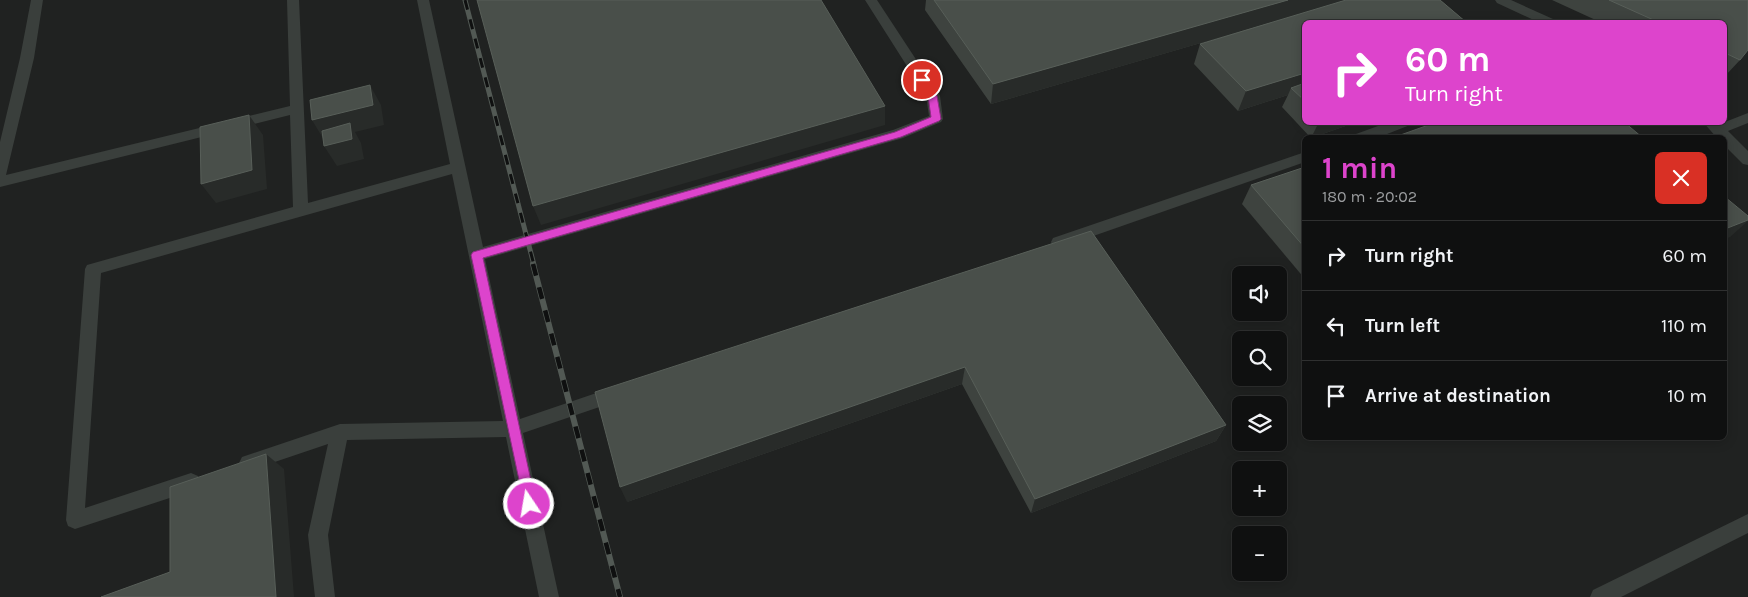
<!DOCTYPE html>
<html lang="en">
<head>
<meta charset="utf-8">
<style>
	:root { --surface:#0f1010; --page:#1d1e1e; --text:#f1f3f6; --muted:#9b9d9f; --line:#2f3030; --accent:#d4c }
	body { margin:0; font-family:Karla,sans-serif; background:var(--page); color:var(--text); height:100vh; display:flex; flex-direction:column; font-size:19px; white-space:nowrap }
	* { box-sizing:border-box; margin:0 }
	p { font-size:16px; color:var(--muted) }
	.icon { flex:none; width:28px; height:28px; fill:none; stroke:currentColor; stroke-width:2; stroke-linecap:round; stroke-linejoin:round }
	.map { position:relative; flex:1; overflow:hidden }
	.details { position:absolute; left:1302px; top:135px; width:425px; height:305px; display:flex; flex-direction:column; background:var(--surface); border-radius:8px; box-shadow:0 2px 12px #0003,0 0 0 1px var(--line) }
	.details>* { flex:none }
	.hud { position:absolute; left:1302px; top:20px; width:425px; height:105px; border-radius:8px; box-shadow:0 2px 12px #0003,0 0 0 1px var(--line); background:#d4c; color:#fff; overflow:hidden }
	.tools { position:absolute; left:1232px; top:266px; display:grid; gap:10px }
	.tools a { display:grid; place-items:center; width:55px; height:55px; border-radius:8px; background:var(--surface); box-shadow:0 2px 12px #0003,0 0 0 1px var(--line); font-size:25px }
	.pin { position:absolute; display:grid; place-items:center; width:42px; height:42px; color:#fff; margin:-21px; border:2px solid #fff; border-radius:50%; box-shadow:0 1px 5px #0007 }
	.me { position:absolute; width:55px; margin:-28px; rotate:348deg; stroke-linejoin:round; filter:drop-shadow(0 0 4px #0008) }
	.turn { display:flex; align-items:center; gap:18px; height:105px; padding:0 20px; font-size:22px }
	.turn .icon { width:65px; height:65px; stroke-width:2.5 }
	.turn b { display:block; font-size:35px; line-height:42px }
	.round { display:grid; place-items:center; flex:none; width:52px; height:52px; border-radius:8px; background:var(--page) }
	.head { display:flex; align-items:center; justify-content:space-between; height:85px; padding:0 20px }
	h1 { font-size:30px; font-weight:700; line-height:38px; color:var(--accent) }
	ul { padding:0; list-style:none }
	li { display:flex; align-items:center; gap:15px; height:70px; padding:0 20px; border-top:1px solid var(--line) }
	li div { flex:1 }
	li b { display:block; font-size:19px }
	li em { font-style:normal }
	.map>svg:first-child { display:block }
	.built { fill:#202221; fill-rule:evenodd }
	.lines { fill:none; stroke-linecap:round; stroke-linejoin:round }
	.lane { fill:#3a3f3c; fill-rule:evenodd }
	.rail-far1-casing { stroke:#525954; stroke-width:5 }
	.rail-casing { stroke:#525954; stroke-width:6 }
	.rail-far1 { stroke:#0f1010; stroke-width:3; stroke-dasharray:10; stroke-linecap:butt }
	.rail { stroke:#0f1010; stroke-width:4.5; stroke-dasharray:12; stroke-linecap:butt }
	.wall { fill:#3e433f }
	.shaded-wall { fill:#282b29 }
	.building { fill:#494f4a; stroke:#585f59 }
	.route { fill:#d4c; stroke:#902c85 }
</style>
</head>
<body>
<div class="map">
<svg width="1748" height="597" viewBox="0 0 1748 597">
	<rect width="100%" height="100%" fill="#141515"/>
	<path class="built" d="M0,0H1748V597H0ZM1305,22H1725V122H1305ZM1305,138H1725V438H1305ZM1241,275H1279V312H1241ZM1241,340H1279V378H1241ZM1241,405H1279V442H1241ZM1241,470H1279V508H1241ZM1241,535H1279V572H1241Z"/>
	<g class="lines">
		<g class="lane">
			<path d="M31,0H43L34,58L6,175L290,106L287,0H299L308,203L450,164L417,0H429L483,247L893,130L929,116L926,96L865,0H877L940,96L943,119L941,122L903,138L485,259L520,419L617,386L623,389L626,394L623,399L523,433L559,597H539L506,437L347,440L328,535L335,597H315L308,535L328,444L248,471L242,469L239,463L242,457L340,424L503,421L452,174L101,273L85,508L191,473L198,476L200,482L198,488L191,491L75,529L68,526L66,520L85,269L87,265L293,207L290,115L0,187V142L20,58Z"/>
			<path d="M1495,0H1511L1553,19L1554,22H1538L1497,3Z"/>
			<path d="M1748,113V123L1728,131L1748,151V165L1743,164L1725,146V138H1717L1703,122H1725Z"/>
			<path d="M1389,122H1412L1410,125L1377,138H1354L1356,134Z"/>
			<path d="M1305,152V162L1059,248L1053,246L1051,242L1053,238Z"/>
			<path d="M1748,514V533L1621,597H1590L1593,590Z"/>
		</g>
		<g class="rail-far1-casing">
			<path id="rail-far1" d="M465,0L534,265"/>
		</g>
		<g class="rail-casing">
			<path id="rail" d="M533,264L620,597"/>
		</g>
		<use href="#rail-far1" class="rail-far1"/>
		<use href="#rail" class="rail"/>
	</g>
	<g class="wall">
		<path d="M926,0H1440L1466,22H1305V122H1357L1311,138L1282,107L1288,95L1238,111L1194,64L1200,44L1259,26L991,104L925,10Z"/>
		<path d="M1552,0H1748L1740,60L1725,76V22H1600Z"/>
		<path d="M1305,167V279L1242,204L1251,185Z"/>
		<path d="M1091,231L1226,425L1216,441L1031,513L962,384L627,502Z"/>
	</g>
	<g class="shaded-wall">
		<path d="M1288,0H1349L991,104L993,84Z"/>
		<path d="M1305,73V89L1291,88L1288,95L1238,111L1246,91Z"/>
		<path d="M370,85L381,105L384,125L355,132L361,143L364,159L337,166L324,146V140L312,120Z"/>
		<path d="M885,106V125L541,225L533,206Z"/>
		<path d="M249,115L263,135L267,189L216,203L201,184Z"/>
		<path d="M1319,122H1357L1311,138Z"/>
		<path d="M1748,220V221L1730,237L1725,239V229Z"/>
		<path d="M965,367L962,384L627,502L620,487Z"/>
		<path d="M1226,425L1216,441L1031,513L1035,499Z"/>
		<path d="M266,454L284,469L294,597H276Z"/>
	</g>
	<g class="building">
		<path d="M477,0H821L885,106L533,206Z"/>
		<path d="M934,0H1288L993,84Z"/>
		<path d="M1346,0H1440L1466,22H1305V73L1246,91L1200,44Z"/>
		<path d="M1609,0H1748V50L1740,60L1725,53V22H1658Z"/>
		<path d="M1305,83V101L1291,88Z"/>
		<path d="M370,85L373,105L312,120L310,100Z"/>
		<path d="M249,115L252,170L201,184L200,127Z"/>
		<path d="M1437,122H1624L1643,138H1392Z"/>
		<path d="M350,123L352,139L324,146L322,131Z"/>
		<path d="M1305,167V248L1251,185Z"/>
		<path d="M1725,197L1748,216V220L1725,229Z"/>
		<path d="M1091,231L1226,425L1035,499L965,367L620,487L595,392Z"/>
		<path d="M266,454L276,597H101L170,572V487Z"/>
	</g>
	<path class="route" d="M919,77H926L937,96L941,119L939,121L901,137L483,258L536,504L534,508L529,510L525,508L471,255L473,252L895,132L931,117L928,96L918,80Z"/>
</svg>
<div class="tools">
<a><svg class="icon" aria-label="sound" viewBox="0 0 24 24"><path d="M4 9h4l5-4v14l-5-4H4zM17 9q2 3 0 6"/></svg></a>
<a><svg class="icon" aria-label="search" viewBox="0 0 24 24"><circle cx="10" cy="10" r="6"/><path d="M15 15l6 6"/></svg></a>
<a><svg class="icon" aria-label="layers" viewBox="0 0 24 24"><path d="M12 4l9 5-9 5-9-5zM3 14l9 5 9-5"/></svg></a>
<a>+</a>
<a>−</a>
</div>
<div class="pin" style="left:922px;top:80px;background:#d93025"><svg class="icon" aria-label="arrive" viewBox="0 0 24 24"><path d="M6 21V4h12l-3 4 3 4H6"/></svg></div>
<svg class="me" style="left:529px;top:504px" viewBox="-20 -20 40 40"><circle r="17" fill="#d4c" stroke="#fff" stroke-width="3"/><path d="M0-11L8 9 0 5-8 9z" fill="#fff"/></svg>
<div class="hud">
<div class="turn"><svg class="icon" aria-label="right" viewBox="0 0 24 24"><path d="M7 20v-9h11M14 6l5 5-5 5"/></svg><div><b>60 m</b>Turn right</div></div>
</div>
<section class="details">
<div class="head"><div><h1>1 min</h1><p>180 m · 20:02</p></div><a class="round" style="background:#d93025;color:#fff"><svg class="icon" aria-label="close" viewBox="0 0 24 24"><path d="M6 6l12 12M18 6L6 18"/></svg></a></div>
<ul>
<li><svg class="icon" aria-label="right" viewBox="0 0 24 24"><path d="M7 20v-9h11M14 6l5 5-5 5"/></svg><div><b>Turn right</b></div><em>60 m</em></li>
<li><svg class="icon" aria-label="left" viewBox="0 0 24 24"><path d="M17 20v-9H6M10 6l-5 5 5 5"/></svg><div><b>Turn left</b></div><em>110 m</em></li>
<li><svg class="icon" aria-label="arrive" viewBox="0 0 24 24"><path d="M6 21V4h12l-3 4 3 4H6"/></svg><div><b>Arrive at destination</b></div><em>10 m</em></li>
</ul>
</section>
</div>
</body>
</html>
